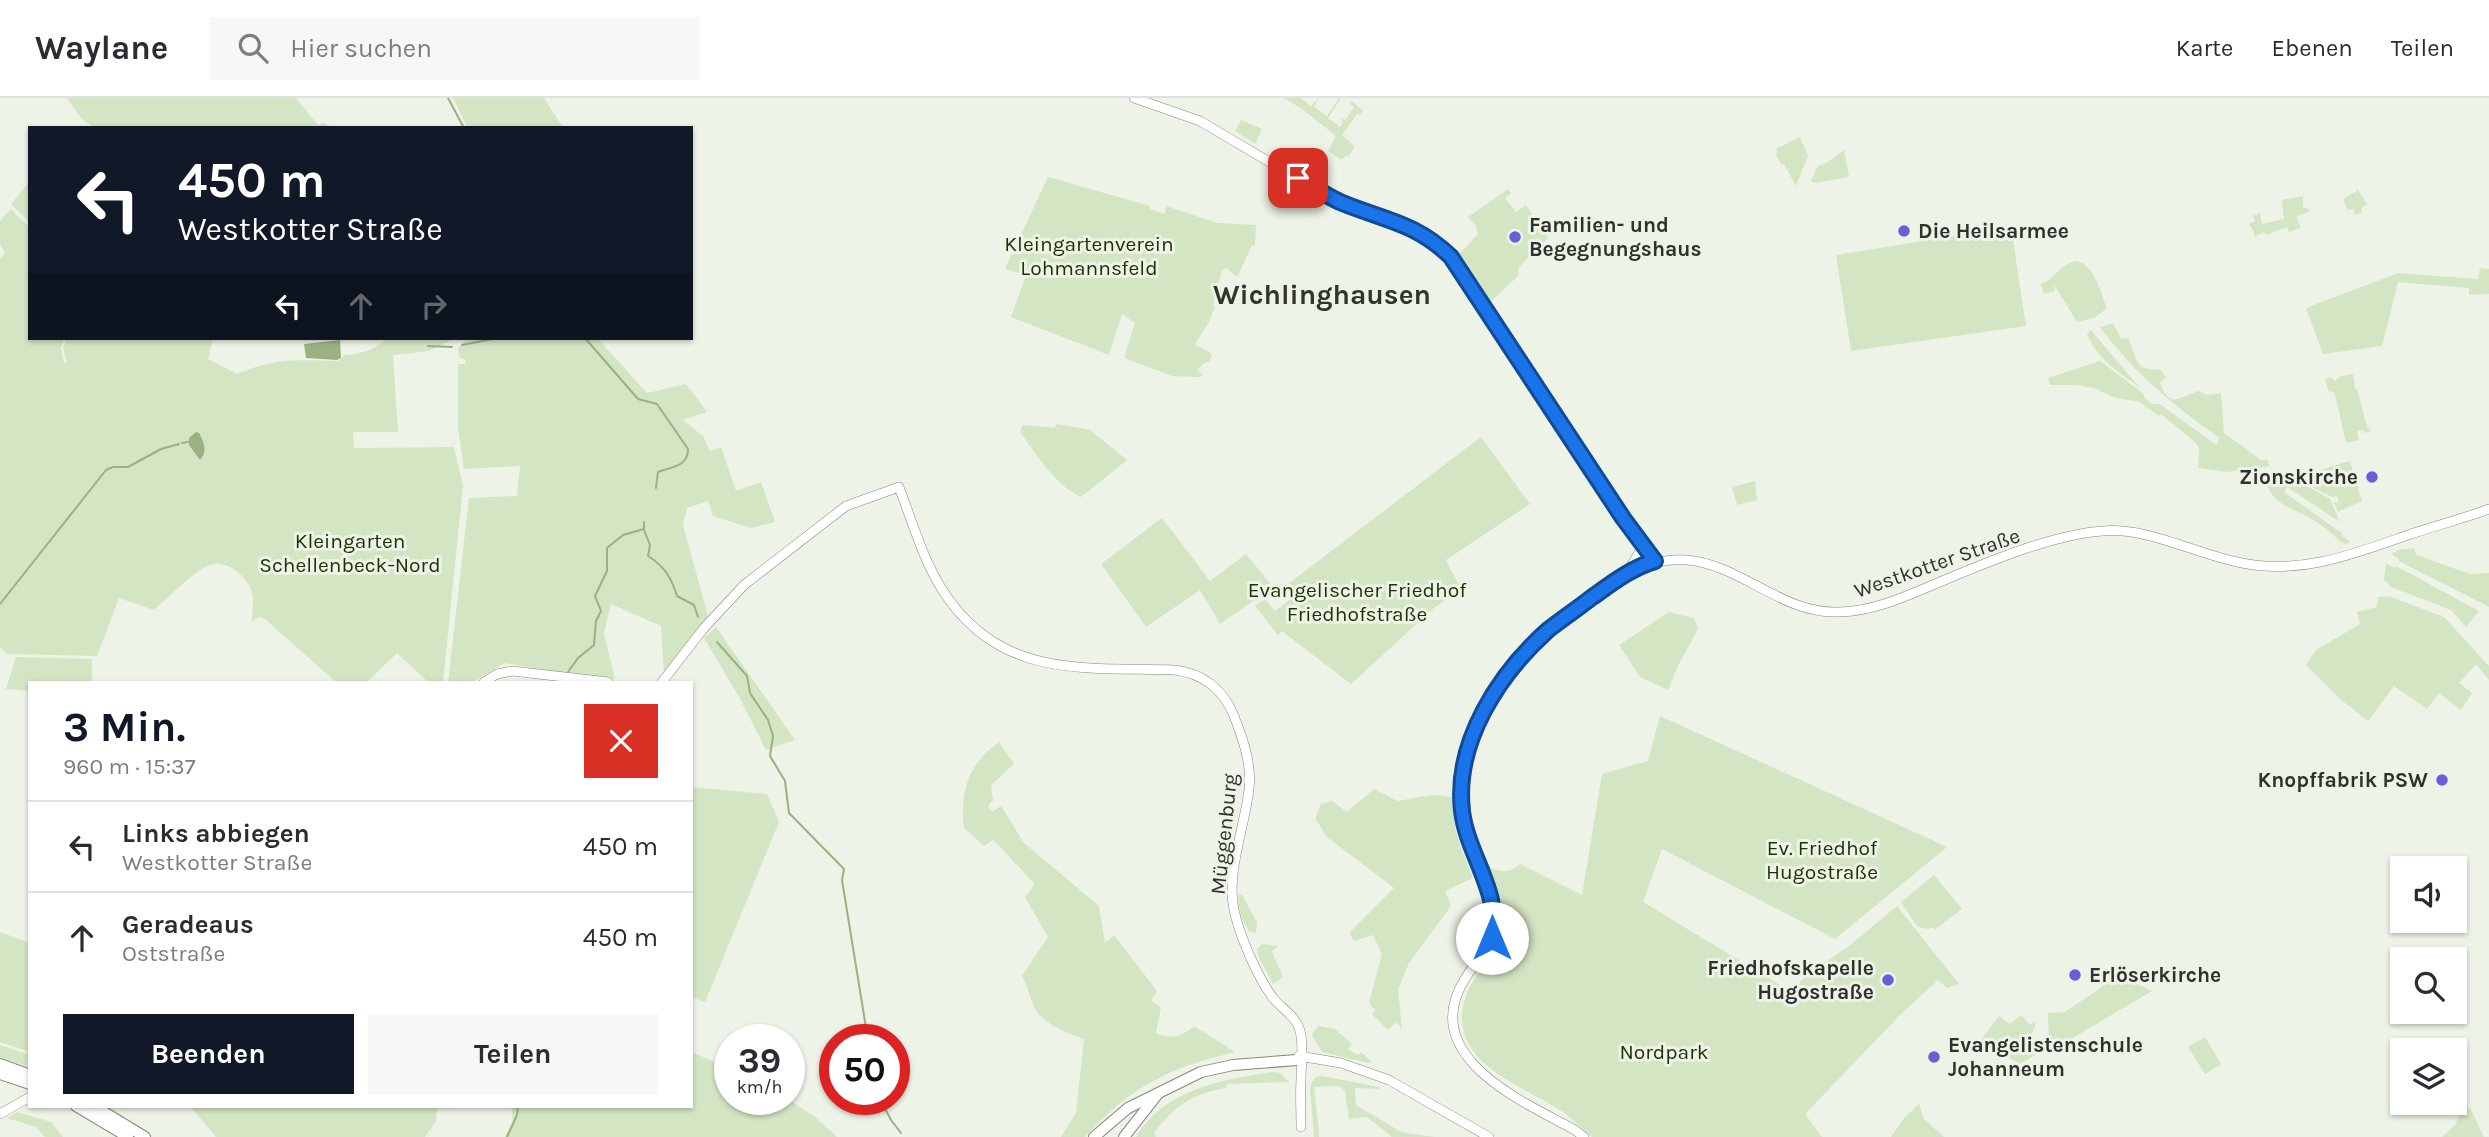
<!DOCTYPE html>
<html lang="de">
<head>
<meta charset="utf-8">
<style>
	:root { --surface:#fff; --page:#f7f7f7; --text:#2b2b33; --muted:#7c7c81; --line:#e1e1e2; --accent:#111827 }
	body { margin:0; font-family:Karla,sans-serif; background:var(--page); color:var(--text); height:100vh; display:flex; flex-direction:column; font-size:26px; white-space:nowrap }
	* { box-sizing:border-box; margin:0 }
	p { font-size:23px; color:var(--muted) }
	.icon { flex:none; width:38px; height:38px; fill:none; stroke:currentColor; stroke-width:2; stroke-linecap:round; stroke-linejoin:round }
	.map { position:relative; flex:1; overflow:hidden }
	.panel { position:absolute; left:28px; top:583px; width:665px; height:427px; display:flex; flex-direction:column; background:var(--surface); border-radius:0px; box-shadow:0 2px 5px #0004 }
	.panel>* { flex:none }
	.guide { position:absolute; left:28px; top:28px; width:665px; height:214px; border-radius:0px; box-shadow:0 2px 5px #0004; background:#111827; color:#fff; overflow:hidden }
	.controls { position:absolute; left:2390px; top:758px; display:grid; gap:14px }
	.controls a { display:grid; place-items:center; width:77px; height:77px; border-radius:0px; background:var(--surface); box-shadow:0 2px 5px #0004; font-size:35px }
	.speed { position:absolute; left:714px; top:926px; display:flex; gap:14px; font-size:35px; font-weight:700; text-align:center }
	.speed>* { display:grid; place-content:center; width:91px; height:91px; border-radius:50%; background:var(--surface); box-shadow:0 2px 5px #0004; line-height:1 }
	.speed small { font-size:18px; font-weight:400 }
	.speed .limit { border:10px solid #d22; background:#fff; color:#111 }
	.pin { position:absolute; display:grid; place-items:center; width:60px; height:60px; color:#fff; margin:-30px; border-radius:14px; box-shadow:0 4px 10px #0006 }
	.me { position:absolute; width:77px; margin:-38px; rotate:0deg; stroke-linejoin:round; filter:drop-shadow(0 0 5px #0008) }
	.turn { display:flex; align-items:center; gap:24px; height:147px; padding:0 35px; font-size:32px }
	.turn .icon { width:91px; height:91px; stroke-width:2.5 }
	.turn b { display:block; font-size:49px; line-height:60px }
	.lanes { display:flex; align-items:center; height:66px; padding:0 35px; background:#0003; justify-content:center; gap:35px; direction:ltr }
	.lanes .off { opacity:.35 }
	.round { display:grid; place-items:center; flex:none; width:74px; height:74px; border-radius:0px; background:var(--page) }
	.headline { display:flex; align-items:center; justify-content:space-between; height:119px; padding:0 35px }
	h1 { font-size:42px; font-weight:700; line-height:52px; color:var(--accent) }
	.action { display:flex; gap:14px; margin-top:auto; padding:14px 35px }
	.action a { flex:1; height:80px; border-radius:0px; background:var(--accent); color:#fff; font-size:28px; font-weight:700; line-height:80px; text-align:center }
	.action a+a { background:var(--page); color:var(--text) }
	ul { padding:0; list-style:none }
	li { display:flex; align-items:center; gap:21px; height:91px; padding:0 35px; border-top:2px solid var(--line) }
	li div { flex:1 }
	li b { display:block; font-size:26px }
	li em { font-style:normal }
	header { display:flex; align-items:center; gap:42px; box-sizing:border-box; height:98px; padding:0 35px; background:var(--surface); border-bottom:2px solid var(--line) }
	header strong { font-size:33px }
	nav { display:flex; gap:38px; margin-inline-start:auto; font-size:24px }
	.search { width:490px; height:63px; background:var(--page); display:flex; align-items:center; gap:18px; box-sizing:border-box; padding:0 24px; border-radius:0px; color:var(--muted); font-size:26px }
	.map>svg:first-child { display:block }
	.green { fill:#d4e5c3 }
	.water { fill:#9bb183 }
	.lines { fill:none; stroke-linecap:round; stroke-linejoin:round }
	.stream { stroke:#9bb183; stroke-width:2 }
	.major-casing { stroke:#83887e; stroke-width:10 }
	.highway-casing { stroke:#83887e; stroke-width:12 }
	.major { stroke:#fff; stroke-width:9 }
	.highway { stroke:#fff; stroke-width:10 }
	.route-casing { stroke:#114b97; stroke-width:18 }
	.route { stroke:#1a73e8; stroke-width:12 }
	.poi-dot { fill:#675ed8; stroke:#edf3e7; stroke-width:2.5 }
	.labels { text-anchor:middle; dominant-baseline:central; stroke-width:6; stroke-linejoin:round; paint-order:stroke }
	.poi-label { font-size:21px; font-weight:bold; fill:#2f312d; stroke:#edf3e7; text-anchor:start }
	.park-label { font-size:21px; fill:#1e3100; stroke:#edf3e7 }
	.street-label { font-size:21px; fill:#2f312d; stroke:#edf3e7 }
	.district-label { font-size:28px; font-weight:bold; fill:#31352c; stroke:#edf3e7 }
</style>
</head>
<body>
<header>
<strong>Waylane</strong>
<div class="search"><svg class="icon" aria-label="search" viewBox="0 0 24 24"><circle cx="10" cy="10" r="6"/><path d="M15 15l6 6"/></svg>Hier suchen</div>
<nav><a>Karte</a><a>Ebenen</a><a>Teilen</a></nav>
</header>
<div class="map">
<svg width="2489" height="1039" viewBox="0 0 2489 1039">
	<rect width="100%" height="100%" fill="#edf3e7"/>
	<g class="green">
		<path d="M67,0H296L318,27L323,25L334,30H94L81,20Z"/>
		<path d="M453,0H544L562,28L468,30Z"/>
		<path d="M1283,0H1300L1311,8L1319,0L1314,9L1327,18L1339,0H1341L1328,20L1340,29L1343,25L1341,20L1345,22L1354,9L1350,6L1352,3L1363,13L1360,17L1357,16L1342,37L1355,49L1348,59L1346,57L1342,62L1328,53L1336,38L1301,10Z"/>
		<path d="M1241,22L1262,31L1255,46L1235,33Z"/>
		<path d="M1800,39L1808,58L1796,88L1784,66L1782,67L1775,56L1778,54L1776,51Z"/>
		<path d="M1844,52L1849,79L1815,85L1811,83L1818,68L1828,64Z"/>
		<path d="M1048,79L1150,108V111L1165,116L1166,108L1217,125L1256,127L1255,147L1251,149L1238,178L1234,177L1227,170L1222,172L1213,207L1215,208L1209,224L1195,246L1212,256L1209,264L1204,265L1197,272L1203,277L1200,279L1172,278L1124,260L1135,225L1122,216L1109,257L1011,219L1026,177L1005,171Z"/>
		<path d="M30,83V125L11,106Z"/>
		<path d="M1508,91L1511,95L1505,100L1516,114L1526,107L1548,140L1519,169L1518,178L1489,205L1458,157L1478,136L1476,128L1468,119Z"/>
		<path d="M2358,92L2367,106L2361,110L2362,114L2355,117L2353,111L2348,112L2343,101Z"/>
		<path d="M2303,98V109L2309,111V114L2296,118L2301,130L2289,134L2287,129L2266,137L2264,134L2254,139V134L2249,126L2255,123L2253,118L2260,115L2262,126L2284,121L2282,102Z"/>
		<path d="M11,111L30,130V240H64L61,251L64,265L67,264L63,250L67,240H213L208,261L237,276C277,259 296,262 338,263L345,257C362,256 374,252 387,240H456L429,253L393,257L398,334H353L354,350L454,349L463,388L443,584H428L397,555L367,584H336L265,521L260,519L252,523C252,514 254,503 252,495C248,479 227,461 210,467C195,472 167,501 154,512L119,500L97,558L7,556L0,549V161L5,155L0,146V123Z"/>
		<path d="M2011,129L2026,228L1851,253L1836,157Z"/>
		<path d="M2077,163C2095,168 2100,194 2107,210L2094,220L2077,224L2053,185L2055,193L2044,196L2041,186C2055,181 2061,165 2077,163Z"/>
		<path d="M2480,170L2489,171V196L2469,197V190L2398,184L2382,248L2323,256L2306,210L2398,175L2478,181Z"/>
		<path d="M2113,225L2121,241L2128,240C2137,261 2135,274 2160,271L2166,279L2160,284C2168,310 2178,301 2198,293L2207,297L2221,295L2224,335L2261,362H2267L2270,368L2228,374L2198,370L2199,350L2196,345L2161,316L2159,318L2140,304L2116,300L2094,290L2076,287H2050L2048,280L2100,263L2144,296V299L2152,306H2160L2216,347L2220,340C2174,308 2133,274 2100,229Z"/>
		<path d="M2091,232L2140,290C2119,274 2097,261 2087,236Z"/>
		<path d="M468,240H597L647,295L686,286L707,314L683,322L703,338L710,353L721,349L736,393L761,384L775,424L751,430L713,418L708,403L687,410L683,427L708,518L664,576L661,528L611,506L604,536L615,581L560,575L505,565L472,584H448L469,400L517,398L520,368L464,371L458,330V266H465L466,262L459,259L458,250Z"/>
		<path d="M2353,276L2355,291H2357L2367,328L2371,333L2365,335L2363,332L2357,333L2359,342L2346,345L2335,296L2332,293L2329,294L2325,281L2331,279L2335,283L2341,278Z"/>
		<path d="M1057,326L1090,332L1127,362L1081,399C1054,386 1037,357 1020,334L1022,327L1054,330Z"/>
		<path d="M1481,339L1530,406L1446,462L1461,491L1434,510L1351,586L1282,533L1278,537L1255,508L1265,501L1275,513L1296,497L1288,486Z"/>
		<path d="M2350,363L2362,403L2338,414L2334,405L2339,404L2337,398L2332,399L2310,388V375Z"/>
		<path d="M2290,378L2330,401L2340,424L2287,389L2284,394L2343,436L2342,438L2350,443L2346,447C2335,440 2327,430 2315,423C2294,409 2272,409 2265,381Z"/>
		<path d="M1755,383L1757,402L1737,407L1732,389Z"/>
		<path d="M1162,420L1210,483L1246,456L1273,489L1220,526L1200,492L1146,529L1101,466Z"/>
		<path d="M2414,450L2416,457L2470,476L2489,475V509L2399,463V461L2391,456L2398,452Z"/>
		<path d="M2386,465L2394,470L2396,468L2479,513L2466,529L2451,512L2391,489L2384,481Z"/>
		<path d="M2389,498L2444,519L2489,568V582L2476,566L2459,585L2472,595L2461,612L2439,595L2427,611L2394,588L2368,623L2339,600L2306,567L2316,552L2360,526L2357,514L2377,509L2378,499Z"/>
		<path d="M1669,514L1694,520L1698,531L1677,570L1668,592L1640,579L1619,547Z"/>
		<path d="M716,529L795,642L766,652L739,599L704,540Z"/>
		<path d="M16,559L92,561V584H30V593L6,591Z"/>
		<path d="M1660,618L1947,749L1835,841L1662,751L1643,804L1790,893L1812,873L1849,848L1897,808L1959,886L1947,890L1938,882L1900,917L1805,1016L1822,1039H1592C1583,1031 1573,1021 1563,1014C1522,987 1443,963 1466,898C1474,874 1497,858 1506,835L1503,834V808L1484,765C1495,774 1510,777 1520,766L1582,797L1602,676L1648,663Z"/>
		<path d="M999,644L1014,666L991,687L993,702L988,708L992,714L1001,708L1024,745L1099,808L1105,845L1114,837L1157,893L1151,903L1161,909L1156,935C1170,942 1183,938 1194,928L1235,954C1170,969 1130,989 1085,1039H1061L1076,1015L1084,941C1068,935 1048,928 1037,914C1032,907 1028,888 1022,878L1048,839L1025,799L1035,786L993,742L984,748L964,730C960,693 968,666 999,644Z"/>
		<path d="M691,689L767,696L779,724L705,904L691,899Z"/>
		<path d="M1374,691L1397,703L1432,697L1452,699C1452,729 1461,752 1473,780L1445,793L1451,808L1409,865L1398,891L1402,931L1396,924L1388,932L1372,916L1375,912L1370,907V901L1382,856L1373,837L1354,843L1349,835L1394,790L1327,739L1315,720L1321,706L1332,703L1347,714Z"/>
		<path d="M1934,777L1962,811L1934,832L1933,829L1928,831L1918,829L1901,804Z"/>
		<path d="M1239,796L1242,797L1257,824L1256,835L1249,833C1242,823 1237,809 1239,796Z"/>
		<path d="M0,834L30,845V954L0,944Z"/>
		<path d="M1262,846L1278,848L1272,854L1283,879L1273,886L1258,858L1257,851Z"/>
		<path d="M2109,873L2152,893L2049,954L2048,915L2065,914L2102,889Z"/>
		<path d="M2021,917L2030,927L2035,923V929L2029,941L2037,951L2034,958L2020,966L1998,953L1996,956L1980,943L1999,918L2010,926Z"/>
		<path d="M1318,928L1335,931L1352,946L1348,951L1358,957L1361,954L1371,963L1368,965L1322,954L1312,937Z"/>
		<path d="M2205,939L2221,966L2205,976L2188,949Z"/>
		<path d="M0,947L30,957V969L0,959Z"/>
		<path d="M691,954L730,970V1001H788L815,1019L837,1039H505L513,1022L511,1008H691Z"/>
		<path d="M1272,974L1281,975L1289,984L1227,986L1226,990C1191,996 1176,1007 1154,1035L1156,1039H1136C1166,990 1221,982 1272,974Z"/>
		<path d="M1322,978L1379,989L1380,991L1355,990L1356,1007L1401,1034L1435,1039H1392L1367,1019L1349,1021L1345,993L1340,988L1314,989L1319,1033V1039H1314L1310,990L1313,982L1316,979Z"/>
		<path d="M1919,1006L1924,1021L1944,1039H1891L1905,1019Z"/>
		<path d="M190,1008H437L436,1023L425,1039H216Z"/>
		<path d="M2463,1009L2470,1010L2484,1039H2442L2455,1027Z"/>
		<path d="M17,1014L51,1024L63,1039H45L36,1029L7,1020Z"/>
	</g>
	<g class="water">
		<path d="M340,242L341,260L337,262L306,260L304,246Z"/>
		<path d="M196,334L199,335C204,344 208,353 200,362L189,347V340Z"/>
	</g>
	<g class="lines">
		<g class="stream">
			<path d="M448,0L464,30"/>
			<path d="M585,240L638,301L657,306L688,351C688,369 671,369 658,374L656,390"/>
			<path d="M462,247L498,240"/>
			<path d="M428,248L452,249"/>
			<path d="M182,345L188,344"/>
			<path d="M644,432L650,447L648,458C665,469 671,479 677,498L694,507L698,519"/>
			<path d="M0,506L106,372L113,369H128L161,351L179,346"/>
			<path d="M717,544L747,578L750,595L768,622L773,638L770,658L785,683L789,715L844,771L842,782L868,942"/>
			<path d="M568,574L578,560L594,547L596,523L601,513L595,498L607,473V450L623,437L644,431V424"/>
			<path d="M880,1001L891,1022L901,1035"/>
			<path d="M507,1039L517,1017L518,1008"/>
		</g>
		<g class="major-casing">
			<g id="major">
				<path d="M1134,0L1200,23L1322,95C1371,119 1425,124 1460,171L1623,420L1655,463"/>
				<path d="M1628,473L1643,448"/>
				<path d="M484,584L497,576L512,573L608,584"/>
				<path d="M662,584L704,530L744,487L846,408L899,389C912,423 923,462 943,493C1000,581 1082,569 1174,572C1203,575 1224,592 1234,618C1243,641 1252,666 1249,691C1245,728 1226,775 1234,812C1240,839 1257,878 1273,900C1281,910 1297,919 1300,933C1304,948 1301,965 1301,981C1300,997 1301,1013 1301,1029"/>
				<path d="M1299,958L1341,965L1389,982L1489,1039"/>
				<path d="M0,1016L30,999"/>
				<path d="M1584,1039L1575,1032C1522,1003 1415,958 1466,879C1483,853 1499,842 1493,807C1478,768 1459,730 1461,687C1467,606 1531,544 1592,500C1622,478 1648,459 1687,462C1742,467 1783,517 1840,514C1876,513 1908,497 1940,484C1987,464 2052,437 2102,433C2150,429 2197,457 2242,465C2301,477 2354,456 2408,437C2435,428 2462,421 2489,411"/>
			</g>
		</g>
		<g class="highway-casing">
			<g id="highway">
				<path d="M0,966L30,977"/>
				<path d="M0,976L30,986"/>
				<path d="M76,1008L128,1039"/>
				<path d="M94,1008L145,1039"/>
				<path d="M1094,1039L1128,1010L1201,974L1233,967L1297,962"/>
				<path d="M1124,1039L1157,997"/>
			</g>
		</g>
		<use href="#major" class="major"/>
		<use href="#highway" class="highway"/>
	</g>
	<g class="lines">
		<g class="route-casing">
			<path id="route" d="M1298,80C1312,88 1325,97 1340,104C1383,122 1415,124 1451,159L1623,420L1655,463C1631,470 1611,486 1591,500C1577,511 1562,521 1548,532C1499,576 1454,644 1462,713C1467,756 1502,796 1492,840"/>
		</g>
		<use href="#route" class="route"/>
	</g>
	<g class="poi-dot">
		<circle cx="1904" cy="133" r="7"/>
		<circle cx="1515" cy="139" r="7"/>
		<circle cx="2372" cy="379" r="7"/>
		<circle cx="2442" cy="682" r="7"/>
		<circle cx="2075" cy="877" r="7"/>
		<circle cx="1888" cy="882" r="7"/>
		<circle cx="1934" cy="959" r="7"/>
	</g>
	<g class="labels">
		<g class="poi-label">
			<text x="1529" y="127">Familien- und<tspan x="1529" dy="24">Begegnungshaus</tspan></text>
			<text x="1918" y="133">Die Heilsarmee</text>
			<text x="2358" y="379" text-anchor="end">Zionskirche</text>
			<text x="2428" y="682" text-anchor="end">Knopffabrik PSW</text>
			<text x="1874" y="870" text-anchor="end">Friedhofskapelle<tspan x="1874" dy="24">Hugostraße</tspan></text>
			<text x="2089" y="877">Erlöserkirche</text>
			<text x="1948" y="947">Evangelistenschule<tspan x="1948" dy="24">Johanneum</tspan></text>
		</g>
		<g class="park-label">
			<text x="1089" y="146">Kleingartenverein<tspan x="1089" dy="24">Lohmannsfeld</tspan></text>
			<text x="350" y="443">Kleingarten<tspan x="350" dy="24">Schellenbeck-Nord</tspan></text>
			<text x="1357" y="492">Evangelischer Friedhof<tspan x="1357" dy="24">Friedhofstraße</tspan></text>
			<text x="1822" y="750">Ev. Friedhof<tspan x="1822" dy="24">Hugostraße</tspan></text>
			<text x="1664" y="954">Nordpark</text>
		</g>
		<g class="street-label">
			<text transform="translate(1937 465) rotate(-19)">Westkotter Straße</text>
			<text transform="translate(1224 736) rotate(-84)">Müggenburg</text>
		</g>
		<g class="district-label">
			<text x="1322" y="196">Wichlinghausen</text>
		</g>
	</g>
</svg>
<div class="controls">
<a><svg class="icon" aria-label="sound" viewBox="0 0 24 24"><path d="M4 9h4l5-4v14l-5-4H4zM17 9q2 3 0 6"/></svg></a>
<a><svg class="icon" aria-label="search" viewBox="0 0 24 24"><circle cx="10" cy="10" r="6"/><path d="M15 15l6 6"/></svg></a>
<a><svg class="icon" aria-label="layers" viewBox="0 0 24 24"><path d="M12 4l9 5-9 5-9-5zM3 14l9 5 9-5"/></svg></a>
</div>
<div class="speed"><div>39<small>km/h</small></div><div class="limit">50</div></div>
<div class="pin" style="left:1298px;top:80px;background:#d93025"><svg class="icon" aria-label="arrive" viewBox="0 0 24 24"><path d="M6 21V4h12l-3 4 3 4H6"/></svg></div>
<svg class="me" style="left:1492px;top:840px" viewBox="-20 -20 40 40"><circle r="19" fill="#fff"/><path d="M0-13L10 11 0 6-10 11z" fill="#1a73e8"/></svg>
<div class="guide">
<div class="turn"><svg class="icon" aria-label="left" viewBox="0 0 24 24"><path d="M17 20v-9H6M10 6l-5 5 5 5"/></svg><div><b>450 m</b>Westkotter Straße</div></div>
<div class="lanes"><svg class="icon" aria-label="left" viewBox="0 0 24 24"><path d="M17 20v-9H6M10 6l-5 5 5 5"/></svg><svg class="icon off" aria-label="ahead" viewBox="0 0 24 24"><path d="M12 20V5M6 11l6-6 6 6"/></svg><svg class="icon off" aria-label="right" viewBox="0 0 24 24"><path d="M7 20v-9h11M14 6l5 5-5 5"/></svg></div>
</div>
<section class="panel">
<div class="headline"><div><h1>3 Min.</h1><p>960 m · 15:37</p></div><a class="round" style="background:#d93025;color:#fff"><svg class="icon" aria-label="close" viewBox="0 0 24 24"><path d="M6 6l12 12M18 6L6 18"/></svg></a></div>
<ul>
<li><svg class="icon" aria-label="left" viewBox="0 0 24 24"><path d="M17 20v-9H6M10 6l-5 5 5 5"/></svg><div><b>Links abbiegen</b><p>Westkotter Straße</p></div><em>450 m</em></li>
<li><svg class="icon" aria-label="ahead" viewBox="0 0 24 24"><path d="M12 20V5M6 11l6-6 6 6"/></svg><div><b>Geradeaus</b><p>Oststraße</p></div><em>450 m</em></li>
</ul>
<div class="action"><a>Beenden</a><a>Teilen</a></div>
</section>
</div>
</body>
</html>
